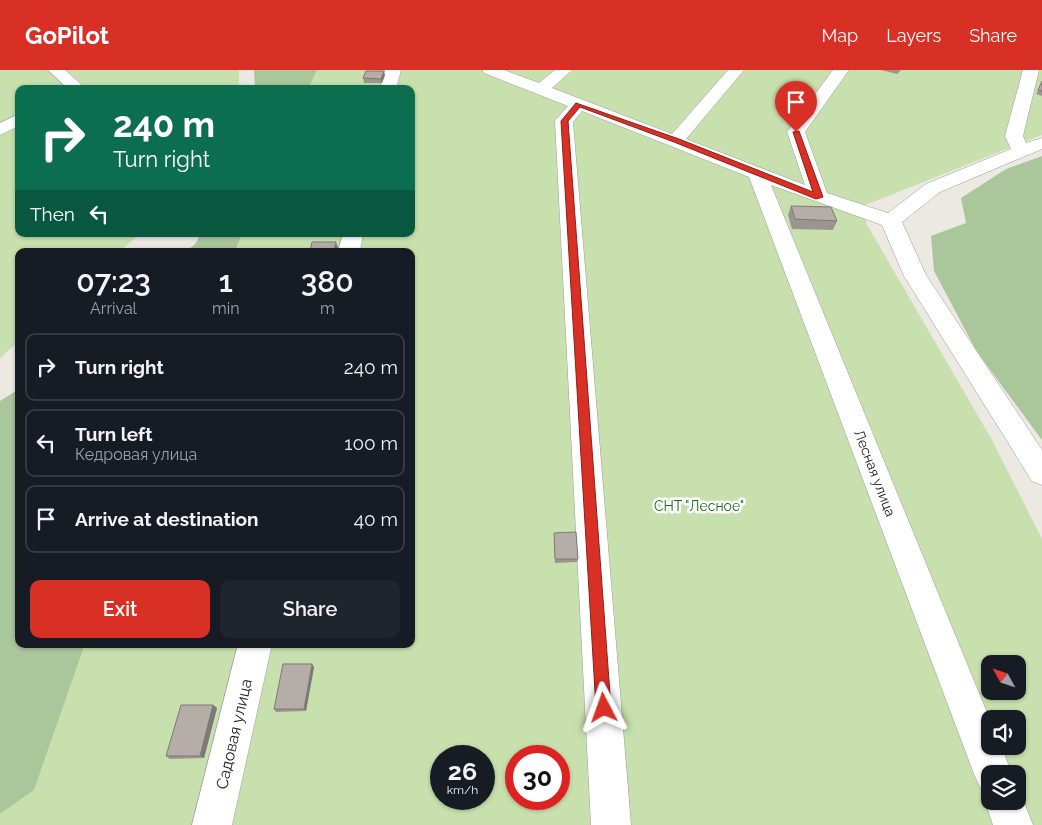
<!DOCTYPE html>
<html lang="en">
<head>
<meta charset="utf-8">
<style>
	:root { --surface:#171b24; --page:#20242c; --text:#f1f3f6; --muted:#9ea1a6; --line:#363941; --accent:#d93025 }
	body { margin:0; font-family:Raleway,sans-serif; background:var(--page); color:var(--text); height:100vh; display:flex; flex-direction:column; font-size:19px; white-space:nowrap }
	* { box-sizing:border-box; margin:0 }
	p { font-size:16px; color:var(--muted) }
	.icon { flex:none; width:28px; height:28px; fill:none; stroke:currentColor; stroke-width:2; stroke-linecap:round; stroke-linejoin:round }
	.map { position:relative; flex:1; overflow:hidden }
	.details { position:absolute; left:15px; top:178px; width:400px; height:400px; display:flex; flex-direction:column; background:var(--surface); border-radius:10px; box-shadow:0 1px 4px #0004 }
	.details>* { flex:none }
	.hud { position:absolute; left:15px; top:15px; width:400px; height:152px; border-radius:10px; box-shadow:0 1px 4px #0004; background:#0b6e4f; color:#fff; overflow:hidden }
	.needle { width:32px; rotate:310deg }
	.tools { position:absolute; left:981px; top:585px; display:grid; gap:10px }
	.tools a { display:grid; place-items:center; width:45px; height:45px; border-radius:10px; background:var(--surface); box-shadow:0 1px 4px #0004; font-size:25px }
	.speed { position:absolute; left:430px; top:675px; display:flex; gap:10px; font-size:25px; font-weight:700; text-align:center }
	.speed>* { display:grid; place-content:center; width:65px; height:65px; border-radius:50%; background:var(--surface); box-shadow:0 1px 4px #0004; line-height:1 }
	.speed small { font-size:12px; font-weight:400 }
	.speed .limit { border:8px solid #d22; background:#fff; color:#111 }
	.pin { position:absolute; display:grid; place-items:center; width:42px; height:42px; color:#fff; margin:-51px -21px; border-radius:50% 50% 50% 0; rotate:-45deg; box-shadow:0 0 5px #0007 }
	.pin .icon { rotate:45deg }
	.me { position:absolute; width:55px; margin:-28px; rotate:356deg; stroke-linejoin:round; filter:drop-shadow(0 0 4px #0008) }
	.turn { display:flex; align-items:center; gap:18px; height:105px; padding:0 15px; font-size:22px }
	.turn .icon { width:65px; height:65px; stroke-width:2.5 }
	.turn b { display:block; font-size:35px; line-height:42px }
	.then { display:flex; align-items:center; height:48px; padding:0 15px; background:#0003; gap:10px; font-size:19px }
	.eta { display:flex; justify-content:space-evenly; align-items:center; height:85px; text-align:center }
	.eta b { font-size:30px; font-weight:600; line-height:35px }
	.primary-button { display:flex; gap:10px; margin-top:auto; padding:10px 15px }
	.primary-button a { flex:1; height:58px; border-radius:10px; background:var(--accent); color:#fff; font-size:20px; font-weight:600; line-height:58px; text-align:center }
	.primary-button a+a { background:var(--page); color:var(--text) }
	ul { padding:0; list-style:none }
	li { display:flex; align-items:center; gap:15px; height:68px; margin:0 10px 8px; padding:0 5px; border:2px solid var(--line); border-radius:10px }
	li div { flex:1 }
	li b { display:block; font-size:19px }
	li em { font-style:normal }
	header { display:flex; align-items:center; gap:30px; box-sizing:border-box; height:70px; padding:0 25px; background:var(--accent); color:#fff }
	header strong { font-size:24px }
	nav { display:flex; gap:28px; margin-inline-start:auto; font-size:18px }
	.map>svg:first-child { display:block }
	.grass { fill:#c8e0ad; fill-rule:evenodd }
	.forest { fill:#aac69b }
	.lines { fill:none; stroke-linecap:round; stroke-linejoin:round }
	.street-casing { stroke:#9c9c9c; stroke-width:1 }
	.street { fill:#fff; fill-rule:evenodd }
	.wall { fill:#9b9590 }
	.shaded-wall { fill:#7e7976 }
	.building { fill:#b4ada8; stroke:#7e7976 }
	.route { fill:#d93025; stroke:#8d1f18 }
	.labels { text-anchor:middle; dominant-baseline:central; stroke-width:5; stroke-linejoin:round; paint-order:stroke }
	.street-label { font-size:14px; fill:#1b1b1b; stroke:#fff }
	.park-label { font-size:14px; fill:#186b1b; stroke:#fff }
	.near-street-label { font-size:16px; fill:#1b1b1b; stroke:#fff }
</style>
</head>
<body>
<header>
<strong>GoPilot</strong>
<nav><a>Map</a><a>Layers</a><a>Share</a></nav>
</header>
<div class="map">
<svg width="1042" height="755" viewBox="0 0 1042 755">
	<rect width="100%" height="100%" fill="#ece8e2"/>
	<g class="grass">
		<path d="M0,0H239V19H19V164H140L120,181H19V271L0,288Z"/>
		<path d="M317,0H1042V65L863,136L866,153L992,370L1042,469V755H0V744L34,720L85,574H411V181H235L242,164H411V19H308ZM990,594H1018V621H990ZM990,649H1018V676H990ZM441,686H484V729H441ZM516,686H559V729H516ZM990,704H1018V731H990Z"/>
	</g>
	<g class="forest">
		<path d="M254,0H317L308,19H255Z"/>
		<path d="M1042,86V370L977,282L934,201L931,166L966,153L961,128L1006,99Z"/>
		<path d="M200,164H242L235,181H187L196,173Z"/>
		<path d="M19,319V574H85L34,720L0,744V331Z"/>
	</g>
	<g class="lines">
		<g class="street-casing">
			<g id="street">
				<path d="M48,0H65L86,19H68Z"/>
				<path d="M385,0H401L396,19H380Z"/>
				<path d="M482,0H504L539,13L555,0H572L552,18L672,64L728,0H744L686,69L805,115L787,62L833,0H849L805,62L827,123L888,143L926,114L1011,79L1005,66L1023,0H1039L1023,66L1026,73L1042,68V79L940,122L902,152L926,205L1042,380V415L1032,411L904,206L882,155L771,115L990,650V676H1001L1012,704H990V731H1018V717L1033,755H993L985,731L989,721L980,717L974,704L749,107L582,41L573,52L631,755H591L555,51L568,36L484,3Z"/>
				<path d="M19,44V56L0,65V53Z"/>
				<path d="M343,164H363L360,181H338Z"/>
				<path d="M238,574H272L232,755H192Z"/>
			</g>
		</g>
		<use href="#street" class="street"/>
	</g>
	<g class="wall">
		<path d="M881,0H901L897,4Z"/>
		<path d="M385,5L382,13H364L363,8Z"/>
		<path d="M1042,11V26L1036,24Z"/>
		<path d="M791,136L837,151L833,160L792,159L788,145Z"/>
		<path d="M554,463L578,489L577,492L555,493Z"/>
		<path d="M314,597L306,641L276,642L274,639Z"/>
		<path d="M213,635L217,638L204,688L170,689L166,686Z"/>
	</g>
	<g class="shaded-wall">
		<path d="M384,1L385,5L382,13L381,9Z"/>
		<path d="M336,172L339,181H334Z"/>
		<path d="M312,594L314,597L306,641L304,639Z"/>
		<path d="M213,635L217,638L204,688L200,686Z"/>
	</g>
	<g class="building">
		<path d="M366,1H384L381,9L363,8Z"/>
		<path d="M1042,11V21L1038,20Z"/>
		<path d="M791,136L831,137L837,151L795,149Z"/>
		<path d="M312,172H336L334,181H310Z"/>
		<path d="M576,462L578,489H555L554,463Z"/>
		<path d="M283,594H312L304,639H274Z"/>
		<path d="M181,635H213L200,686H166Z"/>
	</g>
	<path class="route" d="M576,33L679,69L813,122L793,62L799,61L823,127L816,129L674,72L580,37L568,51L611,638L609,643L604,645L598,643L596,638L561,51Z"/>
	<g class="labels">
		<g class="street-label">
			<text transform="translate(875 403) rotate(69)">Лесная улица</text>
		</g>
		<g class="park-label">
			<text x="699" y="436">СНТ "Лесное"</text>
		</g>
		<g class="near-street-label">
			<text transform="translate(234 664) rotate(-77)">Садовая улица</text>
		</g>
	</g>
</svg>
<div class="tools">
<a><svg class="needle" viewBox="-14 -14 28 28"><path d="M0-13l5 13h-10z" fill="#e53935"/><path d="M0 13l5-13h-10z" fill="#9ea1a6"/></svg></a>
<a><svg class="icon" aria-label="sound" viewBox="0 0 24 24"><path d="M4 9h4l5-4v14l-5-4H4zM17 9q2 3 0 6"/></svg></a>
<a><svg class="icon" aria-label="layers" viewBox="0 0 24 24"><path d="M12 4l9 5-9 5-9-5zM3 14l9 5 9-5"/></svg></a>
</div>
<div class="speed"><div>26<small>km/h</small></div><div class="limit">30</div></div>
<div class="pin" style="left:796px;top:62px;background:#d93025"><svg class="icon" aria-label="arrive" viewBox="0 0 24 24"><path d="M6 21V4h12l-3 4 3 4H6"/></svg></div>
<svg class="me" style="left:604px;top:638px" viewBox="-20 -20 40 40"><path d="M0-17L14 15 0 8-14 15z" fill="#d93025" stroke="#fff" stroke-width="4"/></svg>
<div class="hud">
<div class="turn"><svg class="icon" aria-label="right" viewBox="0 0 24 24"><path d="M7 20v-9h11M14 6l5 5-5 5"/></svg><div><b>240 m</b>Turn right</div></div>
<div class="then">Then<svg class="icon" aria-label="left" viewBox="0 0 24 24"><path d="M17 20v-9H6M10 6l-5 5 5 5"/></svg></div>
</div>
<section class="details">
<div class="eta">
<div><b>07:23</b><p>Arrival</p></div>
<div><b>1</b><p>min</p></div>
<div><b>380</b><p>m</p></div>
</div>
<ul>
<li><svg class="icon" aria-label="right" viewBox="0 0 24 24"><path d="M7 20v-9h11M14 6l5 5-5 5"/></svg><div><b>Turn right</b></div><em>240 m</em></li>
<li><svg class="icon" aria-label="left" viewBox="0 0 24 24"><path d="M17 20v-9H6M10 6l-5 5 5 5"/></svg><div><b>Turn left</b><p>Кедровая улица</p></div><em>100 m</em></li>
<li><svg class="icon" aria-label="arrive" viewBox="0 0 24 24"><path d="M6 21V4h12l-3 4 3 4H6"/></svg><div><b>Arrive at destination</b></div><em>40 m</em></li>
</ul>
<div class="primary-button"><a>Exit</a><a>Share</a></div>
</section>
</div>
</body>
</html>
